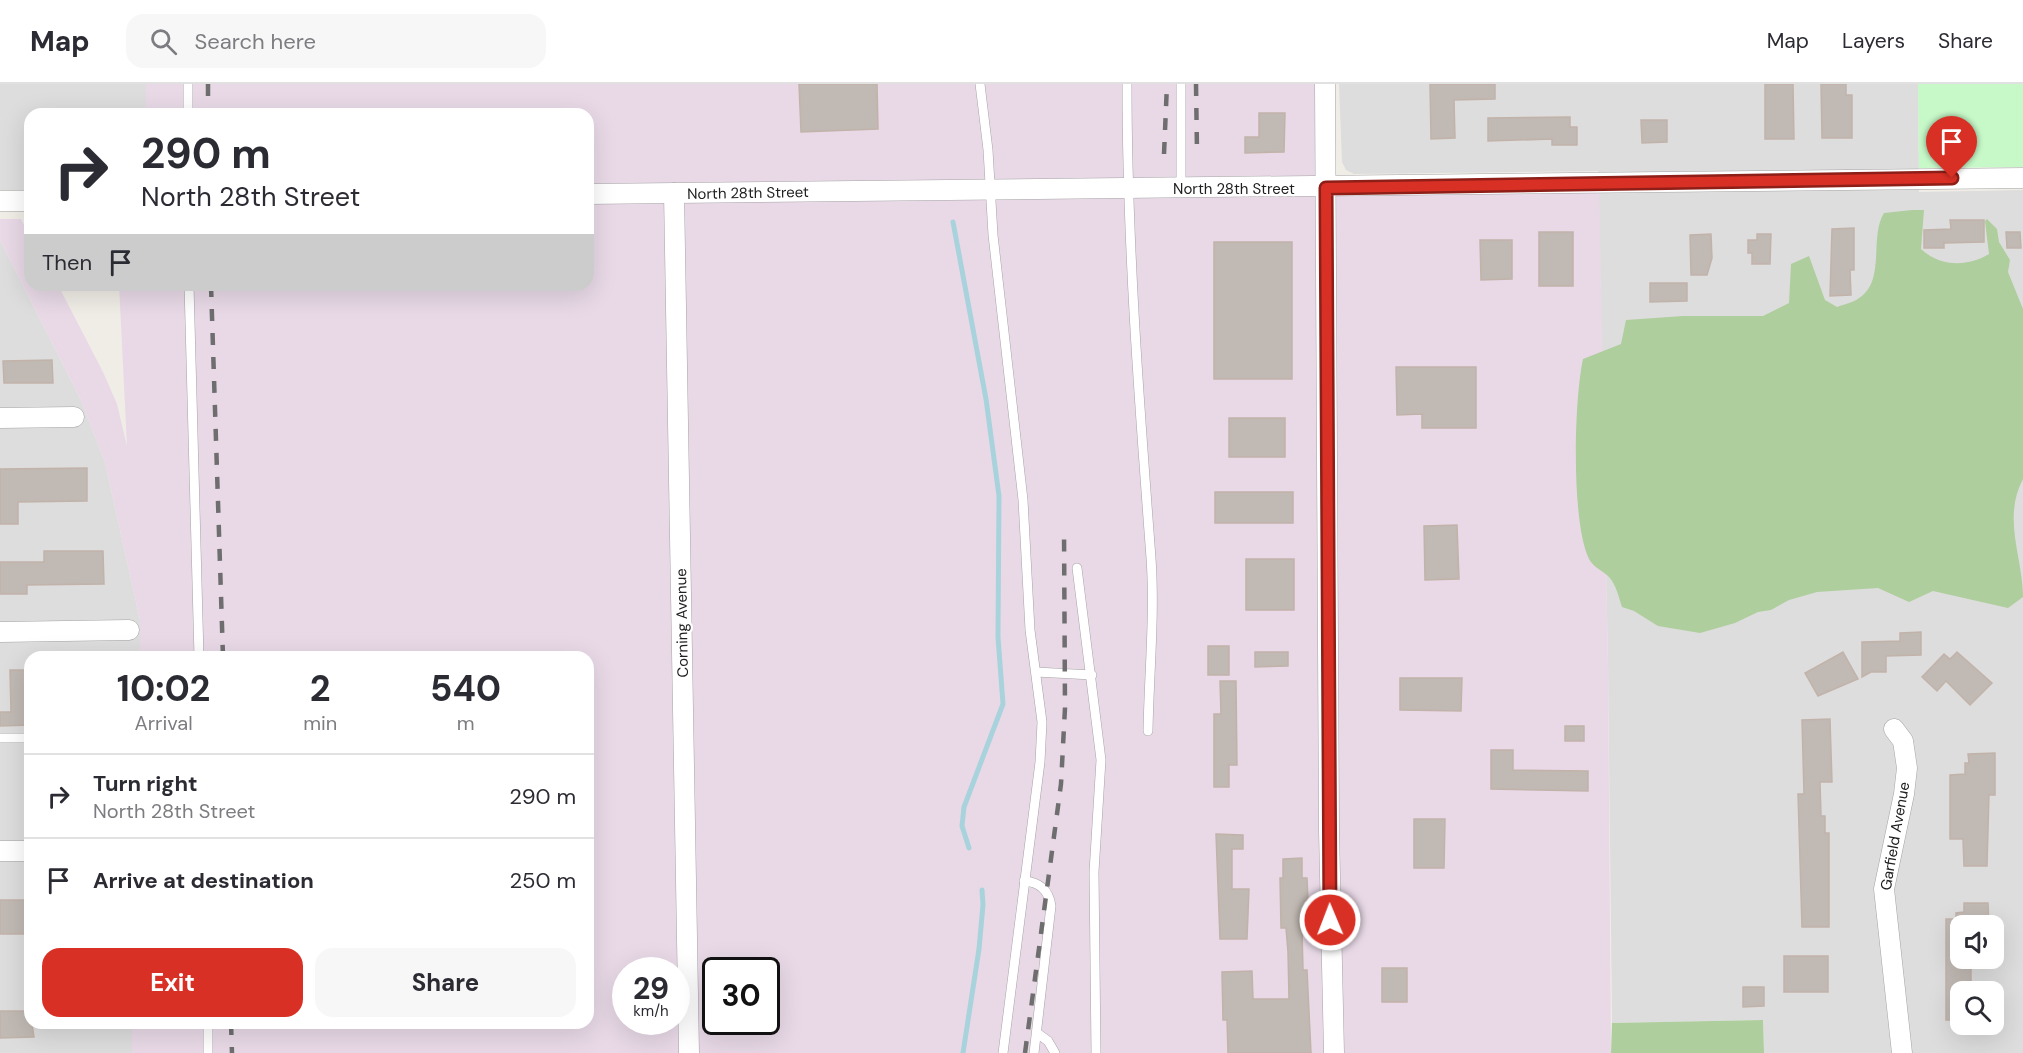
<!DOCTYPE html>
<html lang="en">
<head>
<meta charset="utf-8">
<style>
	:root { --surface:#fff; --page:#f7f7f7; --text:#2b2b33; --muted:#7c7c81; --line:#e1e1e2; --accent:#d93025 }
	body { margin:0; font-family:"DM Sans",sans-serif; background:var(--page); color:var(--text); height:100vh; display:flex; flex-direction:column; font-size:22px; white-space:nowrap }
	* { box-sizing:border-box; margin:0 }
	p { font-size:20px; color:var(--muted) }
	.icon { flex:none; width:33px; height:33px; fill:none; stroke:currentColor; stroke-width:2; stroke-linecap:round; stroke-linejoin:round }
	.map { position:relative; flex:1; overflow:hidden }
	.side { position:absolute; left:24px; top:567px; width:570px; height:378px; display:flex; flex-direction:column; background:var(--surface); border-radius:18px; box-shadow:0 6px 24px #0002 }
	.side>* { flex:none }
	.guide { position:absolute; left:24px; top:24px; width:570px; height:183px; border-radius:18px; box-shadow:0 6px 24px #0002; background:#fff; color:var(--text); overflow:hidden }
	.tools { position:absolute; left:1950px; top:831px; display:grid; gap:12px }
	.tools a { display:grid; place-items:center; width:54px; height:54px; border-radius:12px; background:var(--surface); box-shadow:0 6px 24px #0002; font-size:30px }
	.speed { position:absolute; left:612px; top:873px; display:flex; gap:12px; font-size:30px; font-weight:700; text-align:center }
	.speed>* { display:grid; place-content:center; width:78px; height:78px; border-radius:50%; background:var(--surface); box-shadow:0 6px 24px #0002; line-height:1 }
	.speed small { font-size:15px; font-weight:400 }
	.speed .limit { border:3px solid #111; border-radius:9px; background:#fff; color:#111 }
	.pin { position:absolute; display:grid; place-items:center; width:51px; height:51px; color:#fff; margin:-62px -26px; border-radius:50% 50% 50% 0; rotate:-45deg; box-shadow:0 0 6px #0007 }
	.pin .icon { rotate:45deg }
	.me { position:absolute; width:66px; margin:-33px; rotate:359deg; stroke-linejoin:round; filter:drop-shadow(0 0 4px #0008) }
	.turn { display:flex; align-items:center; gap:21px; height:126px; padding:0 18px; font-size:27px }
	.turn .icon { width:78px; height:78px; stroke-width:2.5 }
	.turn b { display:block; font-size:42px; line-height:51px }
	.then { display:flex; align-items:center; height:57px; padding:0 18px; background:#0003; gap:12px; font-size:22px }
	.eta { display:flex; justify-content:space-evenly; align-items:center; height:102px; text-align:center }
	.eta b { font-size:36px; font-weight:700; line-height:42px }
	.primary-button { display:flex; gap:12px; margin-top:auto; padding:12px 18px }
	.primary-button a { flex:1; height:69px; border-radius:18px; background:var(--accent); color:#fff; font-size:24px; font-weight:700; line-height:69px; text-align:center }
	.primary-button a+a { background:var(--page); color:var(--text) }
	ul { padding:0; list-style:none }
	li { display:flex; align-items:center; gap:18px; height:84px; padding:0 18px; border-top:2px solid var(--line) }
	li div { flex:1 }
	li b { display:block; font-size:22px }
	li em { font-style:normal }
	header { display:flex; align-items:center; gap:36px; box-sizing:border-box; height:84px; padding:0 30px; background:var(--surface); border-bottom:2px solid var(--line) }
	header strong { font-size:28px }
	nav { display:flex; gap:33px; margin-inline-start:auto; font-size:21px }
	.search { width:420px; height:54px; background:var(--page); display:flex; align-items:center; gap:15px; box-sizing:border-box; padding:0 21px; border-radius:18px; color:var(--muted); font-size:22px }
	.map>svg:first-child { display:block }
	.residential { fill:#dedddd; fill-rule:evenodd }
	.industrial { fill:#e9d9e7; fill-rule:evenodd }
	.forest { fill:#aece9d }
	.park { fill:#c6f8c8 }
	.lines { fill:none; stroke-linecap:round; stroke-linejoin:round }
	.stream { stroke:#a9d3dc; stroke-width:5 }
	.building { fill:#c1b9b3; stroke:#c2b3aa; stroke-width:1.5 }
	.lane-casing { stroke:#a4a4a4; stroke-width:10 }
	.street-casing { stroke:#a4a4a4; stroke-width:21 }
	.lane { stroke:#fff; stroke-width:9 }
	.street { stroke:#fff; stroke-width:20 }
	.rail { stroke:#6e6e6e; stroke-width:4.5; stroke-dasharray:12 12; stroke-linecap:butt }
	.route-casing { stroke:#8d1f18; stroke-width:15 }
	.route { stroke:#d93025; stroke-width:10 }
	.labels { text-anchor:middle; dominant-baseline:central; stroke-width:4.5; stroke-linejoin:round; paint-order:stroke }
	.street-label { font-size:15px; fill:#202020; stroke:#fff }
</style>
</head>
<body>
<header>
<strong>Map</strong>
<div class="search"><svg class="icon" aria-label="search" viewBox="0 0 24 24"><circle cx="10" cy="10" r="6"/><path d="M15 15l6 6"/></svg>Search here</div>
<nav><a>Map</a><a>Layers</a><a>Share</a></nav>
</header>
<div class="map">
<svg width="2023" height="969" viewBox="0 0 2023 969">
	<rect width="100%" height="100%" fill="#f0ede7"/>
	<g class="residential">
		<path d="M0,0H146V30H30V106H0Z"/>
		<path d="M1339,0H1918L1919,108L2023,106V969H1764L1763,936L1612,939L1608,581L1598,87L1354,90L1346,86L1342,78ZM1960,842H1994V874H1960ZM1960,908H1994V940H1960Z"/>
		<path d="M0,156L80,314L105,378L140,536V573H30V939H132V969H0Z"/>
	</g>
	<path class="industrial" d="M146,0H1325L1326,104L1599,99L1608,581L1611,969H132V939H588V573H140V536L105,378L80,314L0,156V135H21L30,152V201H58L103,288L117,320L127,362L119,201H588V30H146ZM626,886H676V938H626ZM716,886H766V938H716Z"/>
	<g class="forest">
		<path d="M1912,126H1924L1921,165C1940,183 1968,183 1989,170L1985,137L1987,135L1997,145L1999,158L2010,176L2008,188L2023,225V395C2002,435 2023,473 2023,513L2008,524L1933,507L1909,518L1878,504L1817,508L1789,516L1771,526L1758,528L1735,539L1700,549L1658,542L1634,527L1622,523C1619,514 1616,500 1609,493C1603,487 1593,483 1589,475C1571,438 1574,316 1583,275L1621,260L1626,236L1683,232H1763L1789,219L1791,180L1809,172L1825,216L1837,223C1844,220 1853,219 1859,214C1886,197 1869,153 1884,129Z"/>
		<path d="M1763,936L1764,969H1611L1612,939Z"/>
	</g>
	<path class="park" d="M1918,0H2023V83L1919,84Z"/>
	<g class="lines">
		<g class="stream">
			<path d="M953,138L986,315L999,412L998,553L1003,620L964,723L962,742L969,764"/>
			<path d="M963,969L979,865L983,821L982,806"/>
		</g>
	</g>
	<g class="building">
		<path d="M799,0H877L878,45L801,48Z"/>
		<path d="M1430,0H1495V15L1454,16L1455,54L1431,55Z"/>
		<path d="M1765,0H1793L1794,55H1765Z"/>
		<path d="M1821,0H1846V11H1852V54H1822Z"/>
		<path d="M1259,29H1285L1284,68L1245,69V53H1259Z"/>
		<path d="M1570,33V43H1577V61H1552V55L1488,57V34Z"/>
		<path d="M1641,36H1667V58L1642,59Z"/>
		<path d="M1950,136H1984V158L1944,159V164H1924V146L1951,145Z"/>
		<path d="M1854,144V186H1850L1851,211L1830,212L1832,145Z"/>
		<rect x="1539" y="148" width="34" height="54"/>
		<path d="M2006,148H2020L2021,164H2007Z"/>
		<path d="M1711,150L1712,174L1707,191H1691L1690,151Z"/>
		<path d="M1757,150H1771L1770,180H1752V169H1748V156H1757Z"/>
		<path d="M1480,156H1512V195L1481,196Z"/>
		<rect x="1214" y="158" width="78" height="137"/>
		<path d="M1650,199H1687V217L1650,218Z"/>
		<path d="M52,276L53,299H4L3,277Z"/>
		<path d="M1396,283H1476V344H1422V330L1397,331Z"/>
		<rect x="1229" y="334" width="56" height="39"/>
		<path d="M87,384V417L18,418V440H0V385Z"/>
		<rect x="1215" y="408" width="78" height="31"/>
		<path d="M1457,441L1459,495L1425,496L1424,442Z"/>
		<path d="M44,467H103L104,500L27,501V510H0V478H44Z"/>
		<rect x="1246" y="475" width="48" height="51"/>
		<path d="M1921,548V571L1886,572V588H1871L1862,593V558L1900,557V549Z"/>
		<rect x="1208" y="562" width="21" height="29"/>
		<path d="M1255,568H1288V582L1255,583Z"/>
		<path d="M1843,568L1858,595L1818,612L1805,589Z"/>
		<path d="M1957,568L1992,599L1970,621L1946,597L1937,607L1922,593L1944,570L1950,575Z"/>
		<path d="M10,586H30V641L0,642V628H11Z"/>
		<path d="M1400,594H1462L1461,627L1400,626Z"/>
		<path d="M1220,597H1236L1237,681H1229V703H1214V630H1221Z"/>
		<path d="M1830,635L1832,698H1820L1821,732H1825V749H1829V843H1802L1798,710H1804L1802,636Z"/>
		<rect x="1565" y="642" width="19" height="15"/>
		<path d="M1491,666H1513V686L1588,687V707L1491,705Z"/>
		<path d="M1995,669V711H1989L1987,782H1964L1963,755H1950V691L1965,690V679H1969L1968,670Z"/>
		<path d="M1414,735H1445L1444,784H1414Z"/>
		<path d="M1216,750L1243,751V765H1232V805H1249L1247,855H1220Z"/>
		<path d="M1302,774V794H1307L1308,817H1304L1305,846H1302L1303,886H1307L1311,969H1228L1227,936H1223L1222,888L1252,887L1253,915H1289L1288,868L1286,844H1281L1280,794H1283V775Z"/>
		<rect x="0" y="816" width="30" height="34"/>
		<path d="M1964,819H1988L1989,842H1960V876H1971V908H1960V936H1946V835H1956V829L1964,828Z"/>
		<rect x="1784" y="872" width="44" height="36"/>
		<rect x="1382" y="884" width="25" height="34"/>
		<path d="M1743,903H1764V922L1743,923Z"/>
		<path d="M0,927H30L34,953L0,954Z"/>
	</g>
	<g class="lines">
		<g class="lane-casing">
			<g id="lane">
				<path d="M980,0L988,66L993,151L1023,416L1030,546L1042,638L1040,678L1003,969"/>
				<path d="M1127,0C1127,158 1139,316 1151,474C1155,530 1149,590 1148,647"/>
				<path d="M188,30V0"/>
				<path d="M1181,105V0"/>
				<path d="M189,201L199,573"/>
				<path d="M1077,484L1101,676L1094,788L1096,969"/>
				<path d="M1036,588L1092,591"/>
				<path d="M0,654H30"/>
				<path d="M1024,797C1039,798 1049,806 1051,822L1034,969"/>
				<path d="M208,939V969"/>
				<path d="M1037,949L1048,957L1055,969"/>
			</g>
		</g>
		<g class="street-casing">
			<g id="street">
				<path d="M1325,0L1329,747L1334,969"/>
				<path d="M674,109L689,969"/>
				<path d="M588,110L2023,94"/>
				<path d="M0,117H30"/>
				<path d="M0,334L74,333"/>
				<path d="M0,548L129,546"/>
				<path d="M1894,645L1903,657L1907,684L1904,710L1884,805L1902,969"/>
				<path d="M0,767H30"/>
			</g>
		</g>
		<use href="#lane" class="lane"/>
		<use href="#street" class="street"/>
		<g class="rail">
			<path d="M208,0V30"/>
			<path d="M1196,0L1197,67"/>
			<path d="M1164,70L1167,0"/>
			<path d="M211,201L223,573"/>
			<path d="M231,939L232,969"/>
			<path d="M1025,969L1061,700L1065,624L1064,445"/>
		</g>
	</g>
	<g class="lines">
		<g class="route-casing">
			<path id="route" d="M1330,836L1326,104L1952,94"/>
		</g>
		<use href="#route" class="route"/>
	</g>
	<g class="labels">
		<g class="street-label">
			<text x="1234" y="105">North 28th Street</text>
			<text transform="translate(748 109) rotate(-1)">North 28th Street</text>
			<text transform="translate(682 539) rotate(-91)">Corning Avenue</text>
			<text transform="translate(1895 752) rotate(-80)">Garfield Avenue</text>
		</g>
	</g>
</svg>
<div class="tools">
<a><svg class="icon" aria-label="sound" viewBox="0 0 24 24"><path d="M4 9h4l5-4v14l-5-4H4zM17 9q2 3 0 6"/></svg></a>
<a><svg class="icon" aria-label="search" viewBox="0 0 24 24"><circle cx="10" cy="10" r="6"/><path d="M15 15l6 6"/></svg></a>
</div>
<div class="speed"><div>29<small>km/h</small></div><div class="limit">30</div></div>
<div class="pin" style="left:1952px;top:94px;background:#d93025"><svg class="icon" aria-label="arrive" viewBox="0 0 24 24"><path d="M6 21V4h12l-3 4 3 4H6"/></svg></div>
<svg class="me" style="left:1330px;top:836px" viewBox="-20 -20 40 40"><circle r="17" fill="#d93025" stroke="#fff" stroke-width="3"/><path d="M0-11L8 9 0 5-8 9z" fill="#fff"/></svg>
<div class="guide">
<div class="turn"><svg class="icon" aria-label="right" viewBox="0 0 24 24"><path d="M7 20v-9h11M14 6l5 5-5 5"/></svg><div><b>290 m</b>North 28th Street</div></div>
<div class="then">Then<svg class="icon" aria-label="arrive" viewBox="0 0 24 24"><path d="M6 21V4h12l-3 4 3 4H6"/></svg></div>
</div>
<section class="side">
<div class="eta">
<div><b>10:02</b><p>Arrival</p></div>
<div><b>2</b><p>min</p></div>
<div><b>540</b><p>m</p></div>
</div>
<ul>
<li><svg class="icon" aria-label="right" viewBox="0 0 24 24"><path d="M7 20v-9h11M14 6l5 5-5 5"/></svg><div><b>Turn right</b><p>North 28th Street</p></div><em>290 m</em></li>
<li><svg class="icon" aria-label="arrive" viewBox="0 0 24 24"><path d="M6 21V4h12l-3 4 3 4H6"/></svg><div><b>Arrive at destination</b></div><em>250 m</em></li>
</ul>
<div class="primary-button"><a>Exit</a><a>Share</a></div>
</section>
</div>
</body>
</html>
